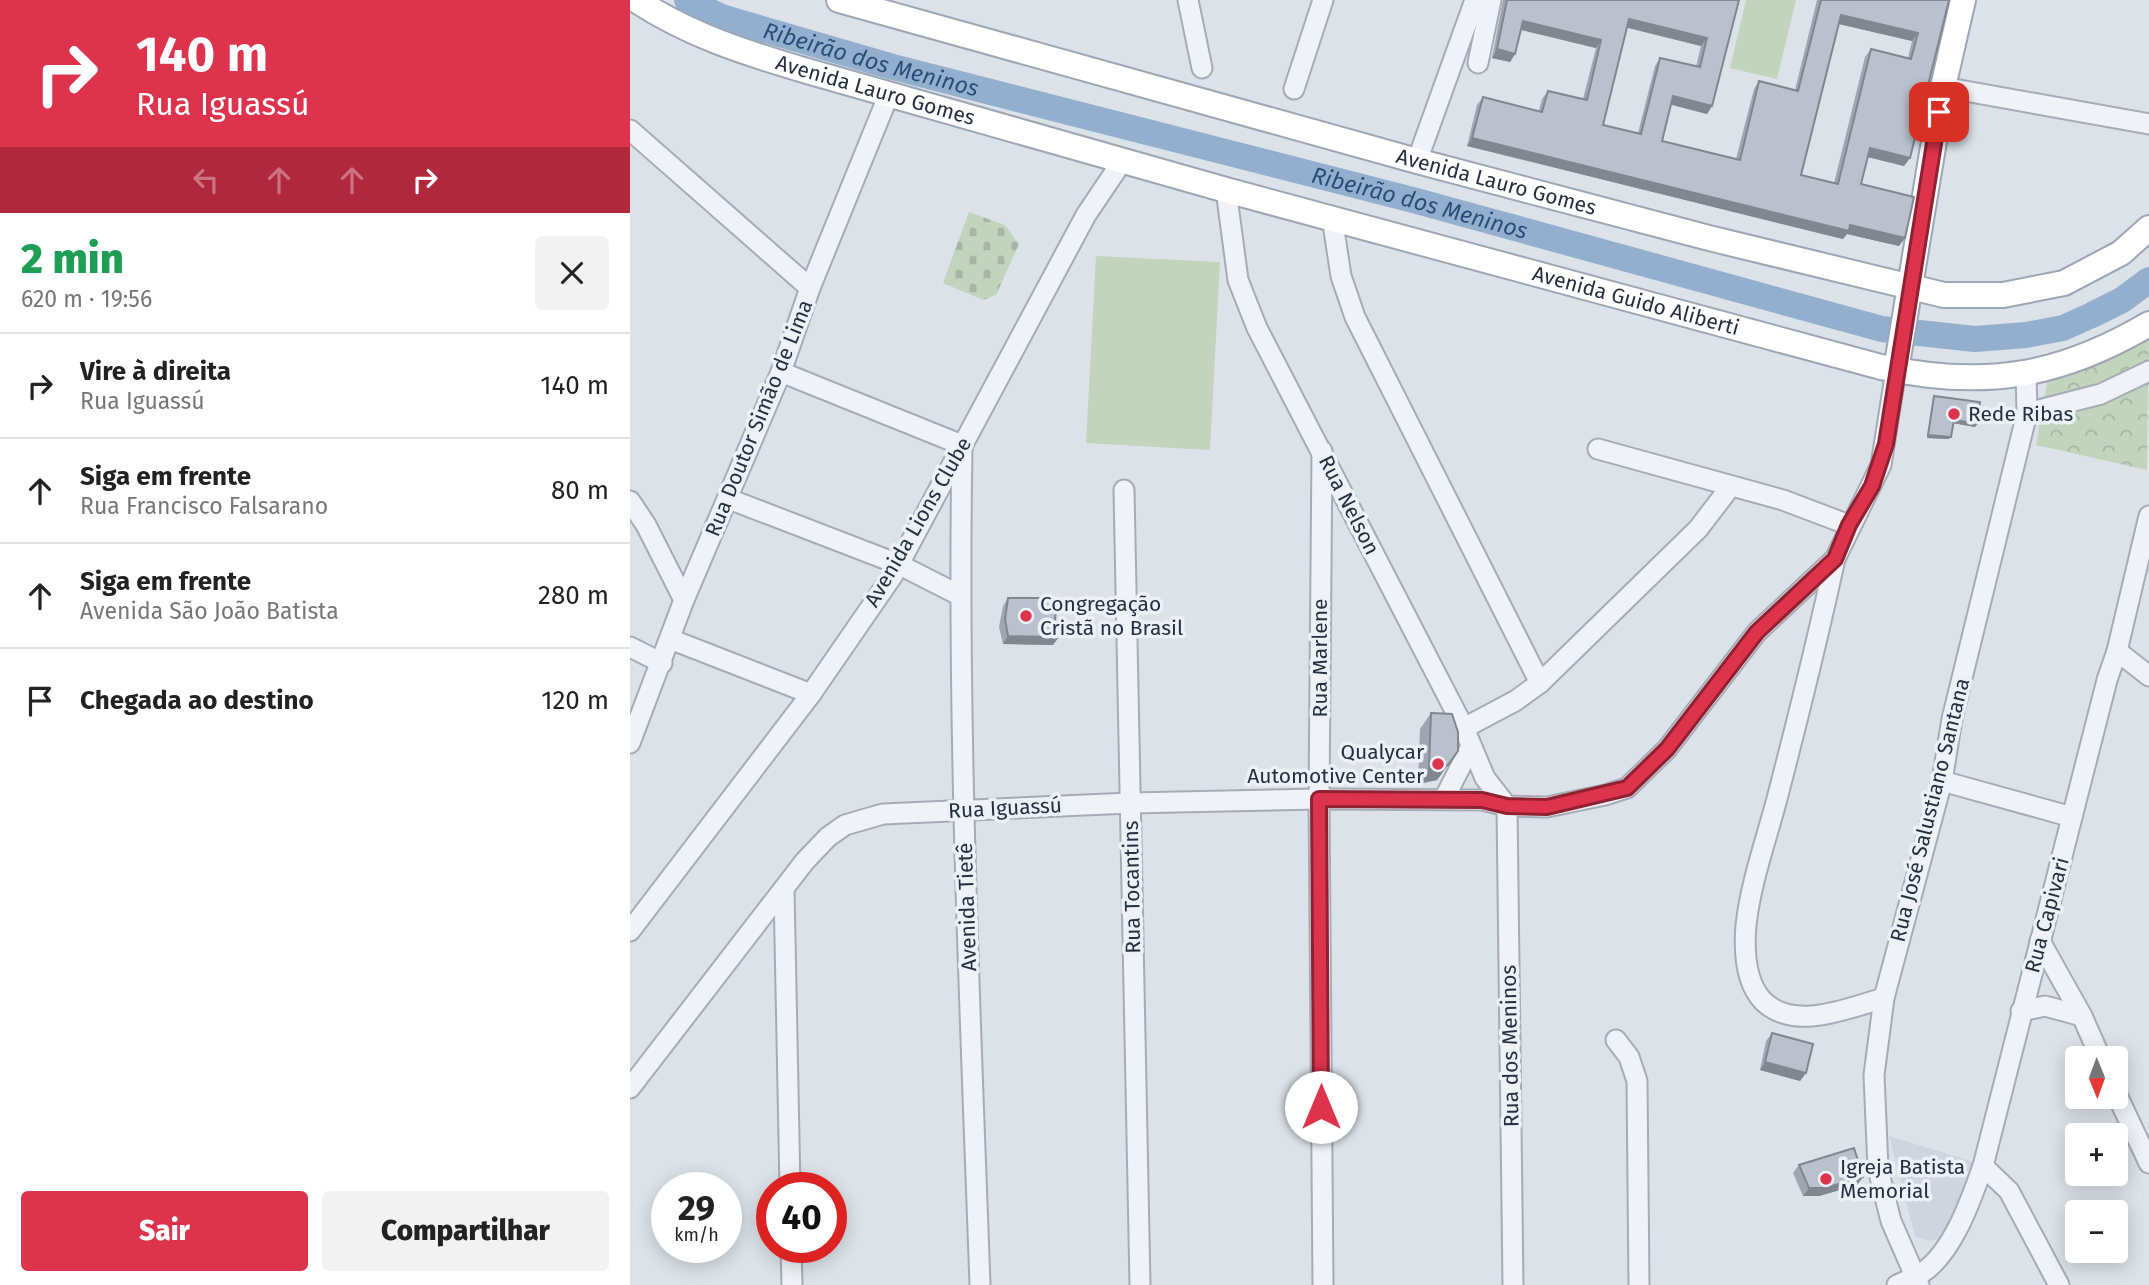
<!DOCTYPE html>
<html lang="pt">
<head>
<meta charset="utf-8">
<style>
	:root { --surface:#fff; --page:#f2f2f2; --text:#222; --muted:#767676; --line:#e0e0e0; --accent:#dd334c }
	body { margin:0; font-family:"Fira Sans",sans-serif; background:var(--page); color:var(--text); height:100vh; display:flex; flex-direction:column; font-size:26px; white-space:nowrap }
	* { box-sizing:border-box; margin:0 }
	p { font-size:23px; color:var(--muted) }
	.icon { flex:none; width:38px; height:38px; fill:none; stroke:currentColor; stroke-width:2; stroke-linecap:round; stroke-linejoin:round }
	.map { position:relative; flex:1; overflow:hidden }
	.drawer { display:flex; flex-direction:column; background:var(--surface); width:630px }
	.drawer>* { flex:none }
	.hud { background:#dd334c; color:#fff; overflow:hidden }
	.needle { width:46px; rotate:179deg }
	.controls { position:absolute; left:1435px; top:1046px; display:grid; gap:14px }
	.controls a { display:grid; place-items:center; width:63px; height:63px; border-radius:7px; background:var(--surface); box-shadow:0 4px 18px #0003; font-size:35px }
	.speed { position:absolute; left:21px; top:1172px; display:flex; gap:14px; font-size:35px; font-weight:700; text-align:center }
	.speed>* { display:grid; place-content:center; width:91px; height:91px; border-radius:50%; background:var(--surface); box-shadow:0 4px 18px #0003; line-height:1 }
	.speed small { font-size:18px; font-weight:400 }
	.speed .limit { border:10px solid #d22; background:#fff; color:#111 }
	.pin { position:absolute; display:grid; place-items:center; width:60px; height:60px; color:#fff; margin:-30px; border-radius:14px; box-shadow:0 4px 10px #0006 }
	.me { position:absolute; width:77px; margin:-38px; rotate:0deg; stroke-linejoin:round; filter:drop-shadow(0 0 5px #0008) }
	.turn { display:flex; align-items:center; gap:24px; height:147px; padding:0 21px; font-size:32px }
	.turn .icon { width:91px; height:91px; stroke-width:2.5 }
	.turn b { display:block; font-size:49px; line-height:60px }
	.lanes { display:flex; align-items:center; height:66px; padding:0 21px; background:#0003; justify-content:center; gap:35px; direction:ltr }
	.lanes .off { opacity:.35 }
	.round { display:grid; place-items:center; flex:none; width:74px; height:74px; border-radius:7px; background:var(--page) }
	.overview { display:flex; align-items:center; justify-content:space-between; height:119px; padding:0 21px }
	h1 { font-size:42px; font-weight:800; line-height:52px; color:#1e9e55 }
	.primary-button { display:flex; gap:14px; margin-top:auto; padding:14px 21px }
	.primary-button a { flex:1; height:80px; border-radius:7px; background:var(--accent); color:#fff; font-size:28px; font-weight:800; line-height:80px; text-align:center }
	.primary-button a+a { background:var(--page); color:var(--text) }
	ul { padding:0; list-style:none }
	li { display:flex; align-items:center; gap:21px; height:105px; padding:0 21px; border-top:2px solid var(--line) }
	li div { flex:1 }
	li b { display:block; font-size:26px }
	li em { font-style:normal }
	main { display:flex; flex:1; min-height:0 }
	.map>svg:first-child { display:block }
	.built { fill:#cfd4de }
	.green { fill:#c3d4bd }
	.forest { fill:url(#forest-crowns) }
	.cemetery { fill:url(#cemetery-stones) }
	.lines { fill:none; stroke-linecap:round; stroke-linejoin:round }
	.river { stroke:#93afcd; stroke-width:26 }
	.minor-casing { stroke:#a6acb7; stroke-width:23 }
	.major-casing { stroke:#9ba6b6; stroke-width:28 }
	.minor { stroke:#f0f2f7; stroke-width:19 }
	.major { stroke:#fff; stroke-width:24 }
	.wall { fill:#a0a5af; fill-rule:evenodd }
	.shaded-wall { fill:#82868f }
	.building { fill:#bac0cc; stroke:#82868f; stroke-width:2; fill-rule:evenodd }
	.route-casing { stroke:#902131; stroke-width:18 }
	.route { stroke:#dd334c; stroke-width:12 }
	.poi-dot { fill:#dd334c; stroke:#edf1f6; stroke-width:2.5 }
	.labels { text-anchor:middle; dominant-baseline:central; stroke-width:7; stroke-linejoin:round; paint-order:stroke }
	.street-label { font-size:21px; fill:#252f41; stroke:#edf1f6 }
	.poi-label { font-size:21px; fill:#252f41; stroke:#edf1f6; text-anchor:start }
	.water-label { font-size:23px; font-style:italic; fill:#2a4e79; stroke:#edf1f6 }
</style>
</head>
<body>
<main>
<section class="drawer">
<div class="hud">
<div class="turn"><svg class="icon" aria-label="right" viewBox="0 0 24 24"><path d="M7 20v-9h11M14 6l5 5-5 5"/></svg><div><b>140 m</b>Rua Iguassú</div></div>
<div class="lanes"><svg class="icon off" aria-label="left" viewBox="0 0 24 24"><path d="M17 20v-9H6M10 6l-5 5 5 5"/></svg><svg class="icon off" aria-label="ahead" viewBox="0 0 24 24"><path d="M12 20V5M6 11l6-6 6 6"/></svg><svg class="icon off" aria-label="ahead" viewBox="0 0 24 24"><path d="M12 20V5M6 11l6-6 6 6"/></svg><svg class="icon" aria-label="right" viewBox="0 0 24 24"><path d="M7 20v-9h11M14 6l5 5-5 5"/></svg></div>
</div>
<div class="overview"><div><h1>2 min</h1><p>620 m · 19:56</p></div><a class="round"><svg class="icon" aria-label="close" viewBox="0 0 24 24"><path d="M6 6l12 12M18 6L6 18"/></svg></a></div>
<ul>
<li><svg class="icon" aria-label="right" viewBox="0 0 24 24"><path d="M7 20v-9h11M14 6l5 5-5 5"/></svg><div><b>Vire à direita</b><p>Rua Iguassú</p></div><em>140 m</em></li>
<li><svg class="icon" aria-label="ahead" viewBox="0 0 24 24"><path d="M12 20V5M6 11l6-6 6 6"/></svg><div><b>Siga em frente</b><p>Rua Francisco Falsarano</p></div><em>80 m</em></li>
<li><svg class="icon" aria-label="ahead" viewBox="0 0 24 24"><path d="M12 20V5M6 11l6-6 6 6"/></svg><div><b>Siga em frente</b><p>Avenida São João Batista</p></div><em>280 m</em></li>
<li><svg class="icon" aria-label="arrive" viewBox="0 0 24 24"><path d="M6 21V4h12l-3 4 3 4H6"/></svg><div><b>Chegada ao destino</b></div><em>120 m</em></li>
</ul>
<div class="primary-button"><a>Sair</a><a>Compartilhar</a></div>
</section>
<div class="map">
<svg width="1519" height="1285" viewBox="0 0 1519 1285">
	<defs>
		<pattern id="forest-crowns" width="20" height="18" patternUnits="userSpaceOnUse" patternTransform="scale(1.75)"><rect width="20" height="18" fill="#c3d4bd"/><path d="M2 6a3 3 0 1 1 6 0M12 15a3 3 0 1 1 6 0" fill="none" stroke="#a7b6a4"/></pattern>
		<pattern id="cemetery-stones" width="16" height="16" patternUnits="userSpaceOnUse" patternTransform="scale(1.75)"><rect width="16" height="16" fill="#c3d4bd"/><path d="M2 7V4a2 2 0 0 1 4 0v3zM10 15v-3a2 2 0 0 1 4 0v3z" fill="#a7b6a4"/></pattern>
	</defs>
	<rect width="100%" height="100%" fill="#dde2e9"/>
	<path class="built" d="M1259,1136L1344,1162L1332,1205L1309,1239L1298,1241L1285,1236Z"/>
	<g class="green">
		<path d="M1116,0H1166L1147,79L1100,68Z"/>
		<path d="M466,256L590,262L580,450L456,443Z"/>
	</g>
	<path class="forest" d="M1519,335L1517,470L1406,445L1417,383Z"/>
	<path class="cemetery" d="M339,212L375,225L389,244L366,295L353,300L313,283Z"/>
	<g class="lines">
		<path class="river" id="s1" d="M57,0L91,17L263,67L783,200L1252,329L1345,339L1396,335L1433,328L1462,315L1492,300L1519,280"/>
		<g class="minor-casing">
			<g id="minor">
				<path d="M558,0L572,68"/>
				<path d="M848,63L861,0"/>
				<path d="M1313,87L1519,124"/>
				<path d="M664,89L693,0"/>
				<path d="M0,130L180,288"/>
				<path d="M787,161L845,0"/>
				<path d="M596,190L608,280L627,328L834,728L855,778L877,806"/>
				<path d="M702,217L711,276L725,317L910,683"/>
				<path d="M151,372L332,445"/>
				<path d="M1397,413L1471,394L1519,371"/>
				<path d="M332,449C327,728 340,1006 350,1285"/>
				<path d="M968,449L1153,500L1219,525"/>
				<path d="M692,451L689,799L693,1285"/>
				<path d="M494,490L510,1285"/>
				<path d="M99,499L268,564L329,595"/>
				<path d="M0,501L16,525L54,600"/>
				<path d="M1205,559C1188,637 1169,714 1149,791C1138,835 1121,880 1116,925C1114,949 1115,982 1133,1001C1164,1032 1218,1008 1254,998"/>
				<path d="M40,639L181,694"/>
				<path d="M0,647L32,663"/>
				<path d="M1487,651L1519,676"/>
				<path d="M834,728L885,701L910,683L1068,529L1101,486"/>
				<path d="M0,743L54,600L151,372L180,288L259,94"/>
				<path d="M1312,781L1442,817"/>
				<path d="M814,799L840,748"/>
				<path d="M877,806L883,1285"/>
				<path d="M154,889L160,1188"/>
				<path d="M0,931L181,694L263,575L456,215L493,160"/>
				<path d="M1410,941L1452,1016L1471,1059"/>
				<path d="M1391,1011L1415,1006L1452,1016"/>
				<path d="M986,1040L999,1057L1007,1081L1009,1285"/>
				<path d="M0,1088L175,861L198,837L215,825L253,814L500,803L689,799L852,800L877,806L917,807L975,795L997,788L1037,749L1127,632L1205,559L1251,465L1266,370"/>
				<path d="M1486,1093L1519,1163"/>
				<path d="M1353,1166L1379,1191L1429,1285"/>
				<path d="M161,1248L162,1285"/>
				<path d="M1267,1285C1275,1281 1285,1278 1292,1273C1323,1252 1341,1200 1353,1166L1477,680L1487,651L1519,516"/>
				<path d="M1289,1285L1261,1221L1248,1169L1244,1075L1254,998L1312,781L1322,719L1397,413L1396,374"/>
			</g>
		</g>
		<g class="major-casing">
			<g id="major">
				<path id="s2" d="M6,0C59,35 116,53 177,71L596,190L1251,367C1354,389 1429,377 1519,324"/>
				<path id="s3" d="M209,0L787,161L1079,238L1314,295H1373L1434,283L1491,253L1519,228"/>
				<path d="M1266,370L1313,87L1333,0"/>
			</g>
		</g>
		<use href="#minor" class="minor"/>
		<use href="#major" class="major"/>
	</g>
	<g class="wall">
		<path d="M873,0H1109L1082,106L1077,114L1041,104L1032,141L1106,159L1124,89L1129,81L1165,90L1187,0H1319L1274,166L1237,157L1231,184L1269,246L1217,234L1213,239L837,146L847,105L853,97L909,111L912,99L918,91L953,99L966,48L891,30L885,54L880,62L862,58ZM1208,24L1282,41L1278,58L1241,49L1235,57L1204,183L1171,175ZM997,27L1071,46L1066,67L1030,58L1025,66L1008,133L973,125Z"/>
		<path d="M1304,396L1347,424L1345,427L1324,423L1319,439L1297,438L1303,398Z"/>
		<path d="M378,598L425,619L423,645L373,644L369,627L373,606Z"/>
		<path d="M801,713L828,751L807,780L788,784L790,729Z"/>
		<path d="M1142,1033L1176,1073L1170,1081L1130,1070L1136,1041Z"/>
		<path d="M1169,1165L1227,1185L1189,1196H1173L1163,1173Z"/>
	</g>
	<g class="shaded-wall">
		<path d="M1211,15L1288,33L1282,41L1205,23Z"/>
		<path d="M999,19L1077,38L1071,46L994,27Z"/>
		<path d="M893,21L971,40L966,48L888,29Z"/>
		<path d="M867,49L885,54L880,62L862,58Z"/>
		<path d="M1043,96L1082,106L1077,114L1038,104Z"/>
		<path d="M842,138L1220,225L1275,238L1269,246L1217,234L1213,239L837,146Z"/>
		<path d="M1240,148L1280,158L1274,166L1234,156Z"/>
		<path d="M1324,420L1347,424L1345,427L1322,423Z"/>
		<path d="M1298,435L1321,437L1319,439L1297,438Z"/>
		<path d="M378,636L429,637L423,645L373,644Z"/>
		<path d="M818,765L807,780L788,784L799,769Z"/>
		<path d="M1135,1062L1176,1073L1170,1081L1130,1070Z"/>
		<path d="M1233,1177L1227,1185L1189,1196H1173L1179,1188Z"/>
	</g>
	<g class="building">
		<path d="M877,0H1109L1082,106L1043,96L1032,141L1110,160L1129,81L1168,91L1191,0H1319L1280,158L1240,148L1231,184L1284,197L1275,238L1220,225L1219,231L842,138L853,97L912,112L918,91L957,100L971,40L893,21L885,54L867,49ZM1211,15L1288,33L1281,59L1241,49L1208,184L1171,175ZM999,19L1077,38L1070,67L1030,58L1011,134L973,125Z"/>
		<path d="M1304,396L1350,402L1347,424L1324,420L1321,437L1298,435Z"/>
		<path d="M378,598H428L425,619L429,637L378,636L375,619Z"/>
		<path d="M801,713L822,714L828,732V751L818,765L799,769Z"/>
		<path d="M1142,1033L1183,1044L1176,1073L1135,1062Z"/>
		<path d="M1224,1148L1233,1177L1195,1188H1179L1169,1165Z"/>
	</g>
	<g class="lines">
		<g class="route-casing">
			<path id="route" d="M691,1107L689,799L852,800L877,806L917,807L997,788L1037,749L1127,632L1205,559L1219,525L1242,486L1256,444L1309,112"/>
		</g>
		<use href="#route" class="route"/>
	</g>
	<g class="poi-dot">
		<circle cx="1324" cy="414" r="7"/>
		<circle cx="396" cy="616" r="7"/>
		<circle cx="808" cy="764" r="7"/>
		<circle cx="1196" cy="1179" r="7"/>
	</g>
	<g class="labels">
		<g class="street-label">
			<text stroke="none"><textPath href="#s2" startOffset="257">Avenida Lauro Gomes</textPath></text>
			<text stroke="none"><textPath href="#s3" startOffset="682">Avenida Lauro Gomes</textPath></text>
			<text stroke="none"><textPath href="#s2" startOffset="1046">Avenida Guido Aliberti</textPath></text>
			<text transform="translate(129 418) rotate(-68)">Rua Doutor Simão de Lima</text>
			<text transform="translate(719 505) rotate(63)">Rua Nelson</text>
			<text transform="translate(288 522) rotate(-60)">Avenida Lions Clube</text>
			<text transform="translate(690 658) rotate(-90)">Rua Marlene</text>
			<text transform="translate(375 808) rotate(-3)">Rua Iguassú</text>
			<text transform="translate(1300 810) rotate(-76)">Rua José Salustiano Santana</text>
			<text transform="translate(502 887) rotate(-91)">Rua Tocantins</text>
			<text transform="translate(337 907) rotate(-92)">Avenida Tietê</text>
			<text transform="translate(1417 915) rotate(-75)">Rua Capivari</text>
			<text transform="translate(880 1046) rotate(-91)">Rua dos Meninos</text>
		</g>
		<g class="poi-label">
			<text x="1338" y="414">Rede Ribas</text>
			<text x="410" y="604">Congregação<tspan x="410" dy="24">Cristã no Brasil</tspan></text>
			<text x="794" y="752" text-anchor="end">Qualycar<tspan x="794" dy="24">Automotive Center</tspan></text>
			<text x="1210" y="1167">Igreja Batista<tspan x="1210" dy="24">Memorial</tspan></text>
		</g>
		<g class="water-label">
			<text stroke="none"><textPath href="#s1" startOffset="194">Ribeirão dos Meninos</textPath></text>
			<text stroke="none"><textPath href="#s1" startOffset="761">Ribeirão dos Meninos</textPath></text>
		</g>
	</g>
</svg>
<div class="controls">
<a><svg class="needle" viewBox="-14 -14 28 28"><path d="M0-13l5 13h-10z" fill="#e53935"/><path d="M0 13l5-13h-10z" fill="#767676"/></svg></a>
<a>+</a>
<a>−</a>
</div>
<div class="speed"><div>29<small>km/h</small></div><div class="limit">40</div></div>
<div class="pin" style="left:1309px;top:112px;background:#d93025"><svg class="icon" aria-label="arrive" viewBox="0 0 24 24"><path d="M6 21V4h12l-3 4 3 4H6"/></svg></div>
<svg class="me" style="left:691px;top:1107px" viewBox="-20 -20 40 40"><circle r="19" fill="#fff"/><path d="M0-13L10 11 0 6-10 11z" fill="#dd334c"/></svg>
</div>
</main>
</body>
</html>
